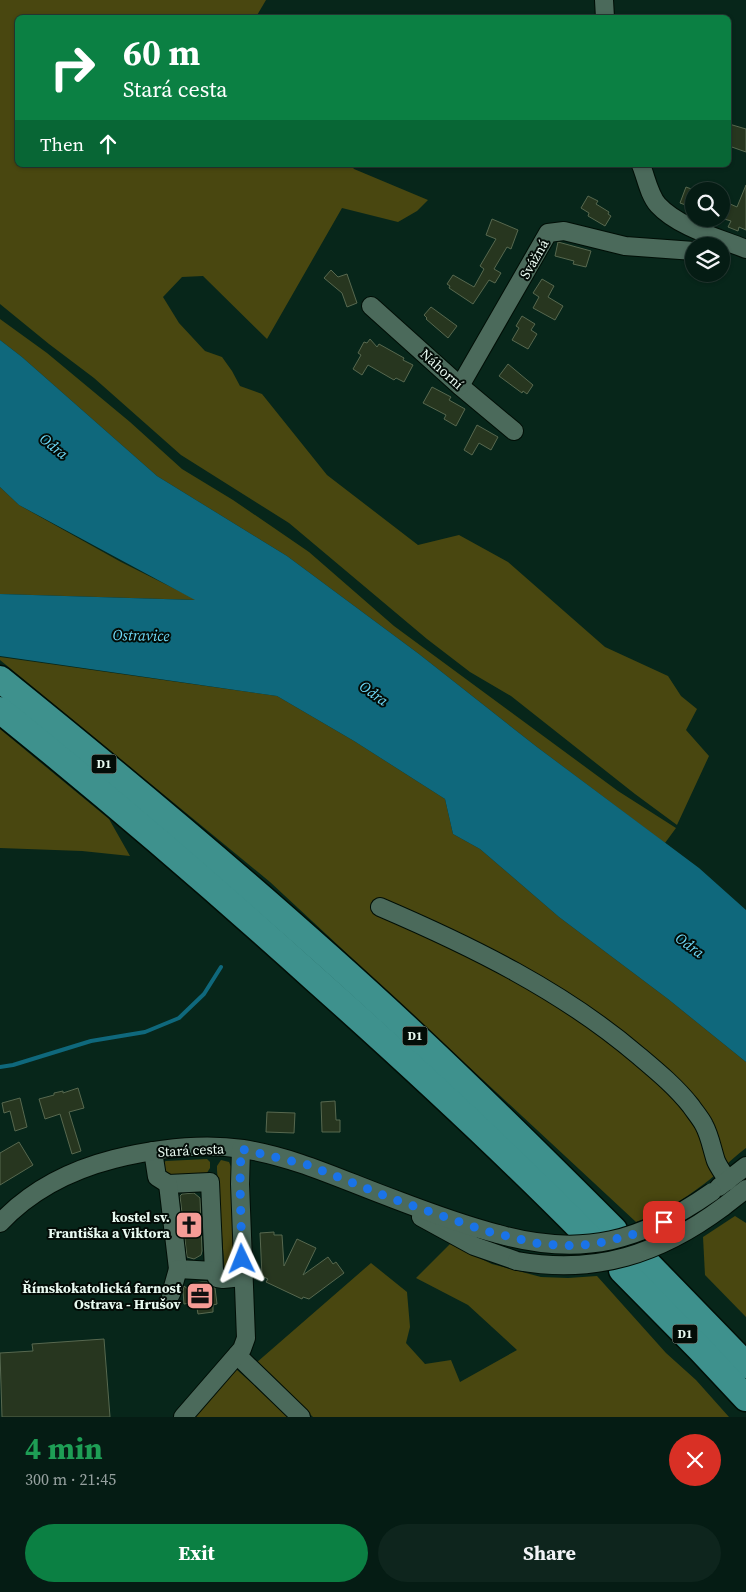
<!DOCTYPE html>
<html lang="en">
<head>
<meta charset="utf-8">
<style>
	:root { --surface:#051c14; --page:#0e251d; --text:#f1f3f6; --muted:#97a1a0; --line:#263a34; --accent:#0b8043 }
	body { margin:0; font-family:"Source Serif 4",serif; background:var(--page); color:var(--text); height:100vh; display:flex; flex-direction:column; font-size:19px; white-space:nowrap }
	* { box-sizing:border-box; margin:0 }
	p { font-size:16px; color:var(--muted) }
	.icon { flex:none; width:28px; height:28px; fill:none; stroke:currentColor; stroke-width:2; stroke-linecap:round; stroke-linejoin:round }
	.map { position:relative; height:1417px; overflow:hidden }
	.drawer { display:flex; flex-direction:column; background:var(--surface); flex:1 }
	.drawer>* { flex:none }
	.banner { position:absolute; left:15px; top:15px; width:716px; height:152px; border-radius:8px; box-shadow:0 1px 4px #0004,0 0 0 1px var(--line); background:#0b8043; color:#fff; overflow:hidden }
	.tools { position:absolute; left:685px; top:182px; display:grid; gap:10px }
	.tools a { display:grid; place-items:center; width:45px; height:45px; border-radius:50%; background:var(--surface); box-shadow:0 1px 4px #0004,0 0 0 1px var(--line); font-size:25px }
	.pin { position:absolute; display:grid; place-items:center; width:42px; height:42px; color:#fff; margin:-21px; border-radius:10px; box-shadow:0 2px 8px #0006 }
	.me { position:absolute; width:55px; margin:-28px; rotate:358deg; stroke-linejoin:round; filter:drop-shadow(0 0 4px #0008) }
	.turn { display:flex; align-items:center; gap:18px; height:105px; padding:0 25px; font-size:22px }
	.turn .icon { width:65px; height:65px; stroke-width:2.5 }
	.turn b { display:block; font-size:35px; line-height:42px }
	.then { display:flex; align-items:center; height:48px; padding:0 25px; background:#0003; gap:10px; font-size:19px }
	.round { display:grid; place-items:center; flex:none; width:52px; height:52px; border-radius:26px; background:var(--page) }
	.headline { display:flex; align-items:center; justify-content:space-between; height:85px; padding:0 25px }
	h1 { font-size:30px; font-weight:700; line-height:38px; color:#1e9e55 }
	.action { display:flex; gap:10px; margin-top:auto; padding:10px 25px }
	.action a { flex:1; height:58px; border-radius:30px; background:var(--accent); color:#fff; font-size:20px; font-weight:700; line-height:58px; text-align:center }
	.action a+a { background:var(--page); color:var(--text) }
	.map>svg:first-child { display:block }
	.green { fill:#494710 }
	.water { fill:#0f687c }
	.lines { fill:none; stroke-linecap:round; stroke-linejoin:round }
	.stream { stroke:#0f687c; stroke-width:4 }
	.building { fill:#27361f; stroke:#57684f }
	.minor-casing { stroke:#000e06; stroke-width:20 }
	.highway-casing { stroke:#000e06; stroke-width:29 }
	.minor { stroke:#4b6a5b; stroke-width:18 }
	.highway { stroke:#3e918d; stroke-width:26 }
	.minor-bridge-casing { stroke:#000e06; stroke-width:20; stroke-linecap:butt }
	.minor-bridge { stroke:#4b6a5b; stroke-width:18 }
	.route { stroke:#1a73e8; stroke-width:9; stroke-dasharray:0 16.2 }
	.labels { text-anchor:middle; dominant-baseline:central; stroke-width:4; stroke-linejoin:round; paint-order:stroke }
	.shield { fill:#030c07; stroke:#a4b3ab; stroke-width:1 }
	.shield-label { font-size:12px; font-weight:bold; fill:#e9faf1 }
	.street-label { font-size:14px; fill:#e9faf1; stroke:#030c07 }
	.poi-label { font-size:14px; font-weight:bold; fill:#e9faf1; stroke:#030c07; text-anchor:end }
	.water-label { font-size:15px; font-style:italic; fill:#6fd9f7; stroke:#030c07 }
</style>
</head>
<body>
<div class="map">
<svg width="746" height="1417" viewBox="0 0 746 1417">
	<rect width="100%" height="100%" fill="#07261a"/>
	<g class="green">
		<path d="M0,0H266L256,17L18,18V165H351L354,169L428,200L417,211L398,222L342,208L267,339L203,276L182,277L163,297L179,323L205,351L222,357L232,371L240,386L262,394L327,475L418,545L459,535L508,562L605,647L668,676L681,696L697,709L686,730L709,756L677,825L635,794L511,696L470,672L427,639L289,523L181,455L94,378L49,344L0,304Z"/>
		<path d="M0,319L47,353L130,422L182,469L233,500L309,552L394,626L618,791L676,828L665,843L537,747L419,654L287,556L157,476L22,357L0,340Z"/>
		<path d="M0,487L19,505L121,562L197,600L0,594Z"/>
		<path d="M0,657L277,696L354,741L445,799L453,834L480,849L559,917L668,999L746,1062V1148C731,1159 719,1173 704,1184C683,1200 661,1213 636,1222L270,882L0,660Z"/>
		<path d="M0,729L109,819L130,856L82,851L0,848Z"/>
		<path d="M207,1159L210,1162V1168L205,1176L163,1175L162,1163L166,1161Z"/>
		<path d="M221,1160L229,1162L232,1169L238,1273L225,1274L217,1170V1166Z"/>
		<path d="M735,1216L746,1223V1317L705,1275L703,1237Z"/>
		<path d="M450,1244L492,1264L541,1277L568,1278L597,1276L666,1353L696,1380L729,1417H313L256,1363L371,1263L407,1292L410,1327L406,1343L425,1364L451,1360L460,1382L517,1350L468,1305L416,1278Z"/>
		<path d="M236,1369L289,1417H195Z"/>
	</g>
	<path class="water" d="M0,340L22,357L157,476L287,556L419,654L537,747L699,868L746,910V1062L668,999L559,917L480,849L453,834L445,799L354,741L277,696L0,656V594L195,600L19,505L0,487Z"/>
	<g class="lines">
		<path class="stream" d="M0,1067L13,1065L91,1041L145,1032L179,1018L204,994L221,967"/>
	</g>
	<g class="building">
		<path d="M729,124L746,129V152L729,146Z"/>
		<path d="M746,185V230L739,227L738,231L728,227L731,221L721,218V200L737,207Z"/>
		<path d="M686,187L694,190V208L680,203Z"/>
		<path d="M588,196L598,201L596,204L609,212L608,214L611,216L605,226L588,216L589,213L581,208Z"/>
		<path d="M492,219L518,230L511,249L507,247L494,269L501,273L495,283L489,280L473,304L449,288L450,286L447,284L453,275L474,287L484,269L480,266L496,239L486,235Z"/>
		<path d="M558,242L591,251L586,267L573,264L574,261L555,256Z"/>
		<path d="M331,270L338,277L347,274L357,303L347,307L342,293L324,278Z"/>
		<path d="M542,279L554,286L548,297L563,306L555,320L533,308L539,297L533,293Z"/>
		<path d="M431,307L457,326L448,338L426,319L427,318L424,315Z"/>
		<path d="M522,316L535,324L531,330L537,334L528,349L512,340L519,328L516,326Z"/>
		<path d="M370,339L377,347L379,344L404,358L403,360L413,365L404,382L396,378L394,380L368,365L362,375L353,369L361,355L358,353L364,342L367,343Z"/>
		<path d="M508,364L533,385L527,394L523,391L522,393L499,376Z"/>
		<path d="M432,387L451,397L449,400L465,409L456,426L444,419L446,415L423,403Z"/>
		<path d="M477,425L498,437L491,450L479,443L472,455L464,450Z"/>
		<path d="M78,1088L84,1108L69,1112L81,1151L72,1154L60,1114L45,1119L39,1099L54,1095V1093L63,1091V1093Z"/>
		<path d="M20,1098L27,1127L15,1131L10,1111L4,1113L2,1103Z"/>
		<path d="M335,1101L336,1120H340V1132H322L321,1102Z"/>
		<path d="M267,1112L295,1113L294,1133L266,1132Z"/>
		<path d="M19,1142L33,1165L0,1185V1153Z"/>
		<path d="M194,1193L200,1198L202,1251L201,1255L194,1259L187,1257L180,1196L182,1194Z"/>
		<path d="M274,1232V1235H282L284,1266L297,1239L316,1248L303,1275L328,1257L333,1264L336,1262L344,1273L309,1299L303,1297L302,1299L266,1282L268,1279L262,1276L260,1233Z"/>
		<path d="M202,1282H207L215,1288L217,1304L213,1305V1312L198,1314L196,1302L184,1304L183,1291L184,1286L193,1293V1283Z"/>
		<path d="M104,1339L110,1417H2L0,1353L33,1351L32,1344Z"/>
	</g>
	<g class="lines">
		<g class="minor-casing">
			<g id="minor">
				<path d="M604,0L605,18"/>
				<path d="M641,165C646,177 649,195 658,205C678,227 719,238 746,249"/>
				<path d="M371,306L460,386L514,431"/>
				<path d="M460,386L548,233L564,231L625,246L694,251"/>
				<path d="M380,907C471,946 563,991 639,1056C658,1072 676,1087 691,1106C695,1112 701,1119 704,1125C710,1136 712,1149 716,1161C719,1168 724,1174 728,1181"/>
				<path d="M153,1151L157,1177L168,1184L210,1182L214,1271L217,1278L223,1279L243,1277"/>
				<path d="M168,1184L178,1269L214,1271"/>
				<path d="M719,1187L746,1166"/>
				<path d="M723,1207L746,1189"/>
				<path d="M421,1217L474,1246L517,1261"/>
				<path d="M0,1223C31,1190 71,1170 114,1159C155,1149 201,1143 243,1149C298,1158 342,1180 394,1199C428,1212 463,1225 498,1234"/>
				<path d="M171,1294L178,1269"/>
				<path d="M237,1355L301,1417"/>
				<path d="M183,1417L242,1349L246,1338L240,1184L241,1149"/>
			</g>
		</g>
		<g class="highway-casing">
			<g id="highway">
				<path d="M0,679C140,792 278,908 409,1030C479,1095 547,1163 614,1230"/>
				<path d="M0,710C108,797 213,887 316,980C408,1062 500,1147 587,1235"/>
				<path d="M647,1263L746,1365"/>
				<path d="M622,1270L701,1350L746,1398"/>
			</g>
		</g>
		<use href="#minor" class="minor"/>
		<use href="#highway" class="highway"/>
		<g class="minor-bridge-casing">
			<g id="minor-bridge">
				<path d="M498,1234C583,1258 642,1241 712,1192"/>
				<path d="M517,1261C596,1275 660,1254 723,1207"/>
			</g>
		</g>
		<use href="#minor-bridge" class="minor-bridge"/>
	</g>
	<g class="lines">
		<path class="route" d="M242,1259L240,1184L241,1149L308,1165L393,1199L486,1231L540,1244L577,1246L604,1242L642,1232L664,1222"/>
	</g>
	<defs>
		<g id="church-square" transform="scale(1.4375)"><rect x="-9" y="-9" width="18" height="18" rx="4" fill="#f59c96" stroke="#030c07"/><path d="M-1.2-6h2.4v3.5h3.3v2.4h-3.3V6h-2.4V-.1h-3.3v-2.4h3.3Z" fill="#111"/></g>
		<g id="office-square" transform="scale(1.4375)"><rect x="-9" y="-9" width="18" height="18" rx="4" fill="#f59c96" stroke="#030c07"/><path d="M-6-3h4V-5.5h4V-3h4V5H-6ZM-1-4.5V-3h2v-1.5ZM-6 0V1H6V0Z" fill="#111"/></g>
	</defs>
	<g fill-rule="evenodd">
		<use href="#church-square" x="189" y="1225"/>
		<use href="#office-square" x="200" y="1296"/>
	</g>
	<g class="labels">
		<g class="shield">
			<rect x="91.5" y="754.5" width="25" height="19" rx="4"/>
			<rect x="402.5" y="1026.5" width="25" height="19" rx="4"/>
			<rect x="672.5" y="1324.5" width="25" height="19" rx="4"/>
		</g>
		<g class="shield-label">
			<text x="104" y="764">D1</text>
			<text x="415" y="1036">D1</text>
			<text x="685" y="1334">D1</text>
		</g>
		<g class="street-label">
			<text transform="translate(534 259) rotate(-60)">Svážná</text>
			<text transform="translate(442 369) rotate(42)">Náhorní</text>
			<text transform="translate(191 1150) rotate(-3)">Stará cesta</text>
		</g>
		<g class="poi-label">
			<text x="170" y="1217">kostel sv.<tspan x="170" dy="16">Františka a Viktora</tspan></text>
			<text x="181" y="1288">Římskokatolická farnost<tspan x="181" dy="16">Ostrava - Hrušov</tspan></text>
		</g>
		<g class="water-label">
			<text transform="translate(54 446) rotate(39)">Odra</text>
			<text transform="translate(141 635) rotate(1)">Ostravice</text>
			<text transform="translate(374 693) rotate(35)">Odra</text>
			<text transform="translate(690 945) rotate(36)">Odra</text>
		</g>
	</g>
</svg>
<div class="tools">
<a><svg class="icon" aria-label="search" viewBox="0 0 24 24"><circle cx="10" cy="10" r="6"/><path d="M15 15l6 6"/></svg></a>
<a><svg class="icon" aria-label="layers" viewBox="0 0 24 24"><path d="M12 4l9 5-9 5-9-5zM3 14l9 5 9-5"/></svg></a>
</div>
<div class="pin" style="left:664px;top:1222px;background:#d93025"><svg class="icon" aria-label="arrive" viewBox="0 0 24 24"><path d="M6 21V4h12l-3 4 3 4H6"/></svg></div>
<svg class="me" style="left:242px;top:1259px" viewBox="-20 -20 40 40"><path d="M0-17L14 15 0 8-14 15z" fill="#1a73e8" stroke="#fff" stroke-width="4"/></svg>
<div class="banner">
<div class="turn"><svg class="icon" aria-label="right" viewBox="0 0 24 24"><path d="M7 20v-9h11M14 6l5 5-5 5"/></svg><div><b>60 m</b>Stará cesta</div></div>
<div class="then">Then<svg class="icon" aria-label="ahead" viewBox="0 0 24 24"><path d="M12 20V5M6 11l6-6 6 6"/></svg></div>
</div>
</div>
<section class="drawer">
<div class="headline"><div><h1>4 min</h1><p>300 m · 21:45</p></div><a class="round" style="background:#d93025;color:#fff"><svg class="icon" aria-label="close" viewBox="0 0 24 24"><path d="M6 6l12 12M18 6L6 18"/></svg></a></div>
<div class="action"><a>Exit</a><a>Share</a></div>
</section>
</body>
</html>
